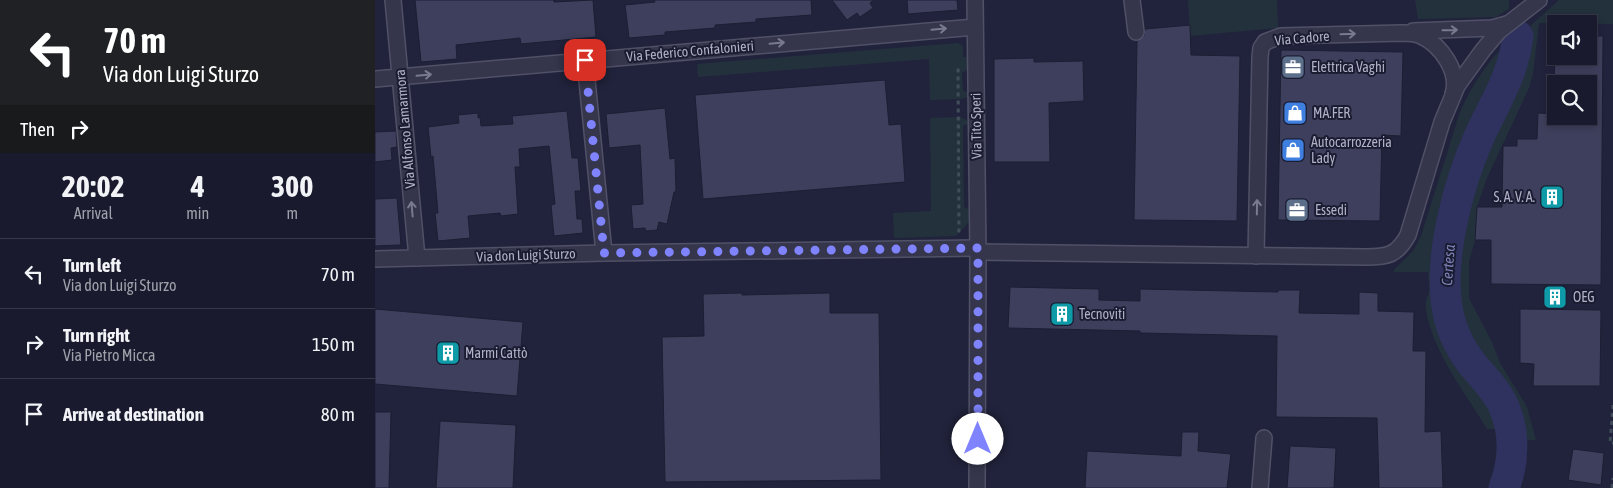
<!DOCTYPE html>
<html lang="en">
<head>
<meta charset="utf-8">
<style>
	:root { --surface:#191a2d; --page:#222335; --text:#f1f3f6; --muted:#9fa1aa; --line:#373849 }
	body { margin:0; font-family:"Asap Condensed",sans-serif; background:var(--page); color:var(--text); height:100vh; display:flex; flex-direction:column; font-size:19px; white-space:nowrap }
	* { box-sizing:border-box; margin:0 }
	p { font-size:16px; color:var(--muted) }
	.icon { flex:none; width:28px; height:28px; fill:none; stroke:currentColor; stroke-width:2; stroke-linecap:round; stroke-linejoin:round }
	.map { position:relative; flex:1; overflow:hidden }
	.panel { display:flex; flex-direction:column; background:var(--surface); width:375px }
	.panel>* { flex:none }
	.hud { background:#202124; color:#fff; overflow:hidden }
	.buttons { position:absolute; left:1172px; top:15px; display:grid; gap:10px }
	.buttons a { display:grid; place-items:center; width:50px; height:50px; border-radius:0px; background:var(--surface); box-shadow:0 2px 8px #0003,0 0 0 1px var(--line); font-size:25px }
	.pin { position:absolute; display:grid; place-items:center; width:42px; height:42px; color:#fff; margin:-21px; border-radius:10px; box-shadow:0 2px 8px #0006 }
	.me { position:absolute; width:55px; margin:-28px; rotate:0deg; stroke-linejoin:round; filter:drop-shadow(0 0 4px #0008) }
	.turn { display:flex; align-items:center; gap:18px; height:105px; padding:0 20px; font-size:22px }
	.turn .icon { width:65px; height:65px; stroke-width:2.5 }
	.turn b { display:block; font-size:35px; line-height:42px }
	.then { display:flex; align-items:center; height:48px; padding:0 20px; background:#0003; gap:10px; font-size:19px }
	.eta { display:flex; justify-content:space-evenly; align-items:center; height:85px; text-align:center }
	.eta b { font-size:30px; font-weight:700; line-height:35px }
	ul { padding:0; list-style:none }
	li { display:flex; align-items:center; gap:15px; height:70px; padding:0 20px; border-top:1px solid var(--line) }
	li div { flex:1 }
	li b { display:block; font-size:19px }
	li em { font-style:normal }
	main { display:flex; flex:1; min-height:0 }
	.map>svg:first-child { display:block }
	.green { fill:#23313d }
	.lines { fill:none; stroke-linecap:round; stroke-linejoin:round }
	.river { stroke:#2f325e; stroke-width:31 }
	.building { fill:#3d3f5c; stroke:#1c1e33 }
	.minor-casing { stroke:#505167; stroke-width:18 }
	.path { stroke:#414e5a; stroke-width:3; stroke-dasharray:4 4; stroke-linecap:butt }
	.minor { stroke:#35364c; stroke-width:15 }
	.oneway { stroke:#797a90 }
	.route { stroke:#7f84fe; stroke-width:9; stroke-dasharray:0 16.2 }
	.labels { text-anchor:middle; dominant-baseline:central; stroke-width:4; stroke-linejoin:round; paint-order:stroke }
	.street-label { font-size:14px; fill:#b0b1c8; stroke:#1a1c31 }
	.poi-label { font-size:14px; fill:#b0b1c8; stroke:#1a1c31; text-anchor:start }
	.water-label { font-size:15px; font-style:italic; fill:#7e82b6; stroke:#1a1c31 }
</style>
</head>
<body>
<main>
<section class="panel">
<div class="hud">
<div class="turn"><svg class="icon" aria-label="left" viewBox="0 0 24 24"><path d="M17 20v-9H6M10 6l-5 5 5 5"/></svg><div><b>70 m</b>Via don Luigi Sturzo</div></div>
<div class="then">Then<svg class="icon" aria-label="right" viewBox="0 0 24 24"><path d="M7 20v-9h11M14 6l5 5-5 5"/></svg></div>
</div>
<div class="eta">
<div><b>20:02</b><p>Arrival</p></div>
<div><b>4</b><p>min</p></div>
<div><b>300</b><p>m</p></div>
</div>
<ul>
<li><svg class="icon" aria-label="left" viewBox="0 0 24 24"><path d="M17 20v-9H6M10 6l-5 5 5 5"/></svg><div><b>Turn left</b><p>Via don Luigi Sturzo</p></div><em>70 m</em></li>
<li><svg class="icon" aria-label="right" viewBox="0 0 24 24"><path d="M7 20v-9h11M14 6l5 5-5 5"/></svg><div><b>Turn right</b><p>Via Pietro Micca</p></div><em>150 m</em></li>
<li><svg class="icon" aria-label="arrive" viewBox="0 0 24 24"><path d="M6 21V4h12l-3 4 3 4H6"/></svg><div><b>Arrive at destination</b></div><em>80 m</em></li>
</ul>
</section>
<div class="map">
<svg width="1238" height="488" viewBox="0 0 1238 488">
	<rect width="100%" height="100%" fill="#21233c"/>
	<g class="green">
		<path d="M813,0H902L903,28L815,36Z"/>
		<path d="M1040,0H1134V9L1121,17L1043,19Z"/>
		<path d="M1184,0H1238V24L1164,23L1158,74L1154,88L1112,178L1102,207L1100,240L1094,262V298L1117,342L1125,363L1152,407L1161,440H1148L1143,421L1130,395L1102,361L1087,338L1079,317L1076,296L1078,262L1086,223L1100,170L1113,134L1149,66L1153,53L1156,25Z"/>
		<path d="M583,43L588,46V57H593V69L587,73L588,90L593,93V97L587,99L555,100L554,59L323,77L322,64Z"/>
		<path d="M1131,45C1130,80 1102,122 1089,154C1072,198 1061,253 1062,300C1062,320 1073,355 1087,370C1091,375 1098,378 1102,382C1106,387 1112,395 1115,401C1122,413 1124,427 1126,441L1122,429H1112C1090,392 1058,353 1051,310C1050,298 1052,300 1054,292C1055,286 1053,278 1053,272H1019V270L1038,251L1046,236L1084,115C1092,94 1113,59 1131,45Z"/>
		<path d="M585,117L593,121V124L588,126L589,207L594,210V222L581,236L519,238L518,213L556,211L555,118Z"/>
	</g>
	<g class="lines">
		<path class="river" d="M1129,488C1139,462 1140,433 1129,407C1122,391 1109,378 1098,365C1083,346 1073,323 1071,299C1066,249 1084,183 1104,137C1120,102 1138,76 1143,36"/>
	</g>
	<g class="building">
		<path d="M40,0H179V2L218,0L221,37L146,44L145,38L81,45L82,59L46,62Z"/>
		<path d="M279,0H436L437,15L381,19V22L340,25V28L290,32V35L254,38L250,5L280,2Z"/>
		<path d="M457,0H499L495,3L498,8L485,17L482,13L472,20Z"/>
		<path d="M532,0H582L583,10L533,14Z"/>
		<path d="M815,25L816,55L865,56L862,221L759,220L762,41L769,36L770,29Z"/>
		<path d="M1214,36H1228L1226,285L1116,284V240H1100L1102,207H1127L1128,146H1142V139H1162L1163,113L1181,114V116H1214V84H1179L1180,56H1214Z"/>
		<path d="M906,50L1028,52L1026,136L1007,135L1005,221L903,220Z"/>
		<path d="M659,58V62L708,61L709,101L674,103L675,162H619V59Z"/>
		<path d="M510,80L514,125L526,124L530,182L328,199L320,95Z"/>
		<path d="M290,108L295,159L300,158L301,192H299L292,224L284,222L282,230L271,231L270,228L258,229L256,205L268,204L265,145L234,148L231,114Z"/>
		<path d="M192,111L197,158H203L206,191H200L202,219H207L208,233L179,236L176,205L180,204L174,146L144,149L145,167H140L143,214L126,216L125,213L93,216L95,238L63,241L60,213H63L58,156L56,157L53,127L84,123L83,115L103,113V118L105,117L106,126L138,124L137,116Z"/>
		<path d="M21,131L22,147L16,148L17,160L0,162V132Z"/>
		<path d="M22,198L26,245L0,246V199Z"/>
		<path d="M635,287L724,289V300L765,301V289L903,292V290H925L924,313L984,314V292L1003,293V311L1039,312L1038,351H1051L1050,432L1066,431L1068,488H1004L1002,418L901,417L902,336L765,333V331L633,328Z"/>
		<path d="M367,293V295L455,293V313H504L506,480L290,482L287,337L329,336L328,294Z"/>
		<path d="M0,309L148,322L142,396L0,384Z"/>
		<path d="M1145,309L1226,310L1225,386H1158L1159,364L1145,363Z"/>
		<path d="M0,412H16L14,488H0Z"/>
		<path d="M65,421L141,425L138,488H61Z"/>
		<path d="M807,432H824L823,451L856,454L852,488H710L712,451L806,456Z"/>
		<path d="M915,446L961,448L959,488H912Z"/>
		<path d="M1198,449L1229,453L1226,485L1193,480Z"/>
	</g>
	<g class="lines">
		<g class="minor-casing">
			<g id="minor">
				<path d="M18,0L42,258"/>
				<path d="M600,0L603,252L602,488"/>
				<path d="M757,0L761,32"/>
				<path d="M1038,31L1117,28L1132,24"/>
				<path d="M210,60L229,253"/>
				<path d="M0,79L600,27"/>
				<path d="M603,252L991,257C1013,257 1022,255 1033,235L1067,122L1082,86L1108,50L1124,31L1164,0"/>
				<path d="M881,256L885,57L886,48L890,42L906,36L1027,33C1034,33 1040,33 1046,36C1066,45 1085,72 1078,94"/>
				<path d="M0,259L229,253L603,248"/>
				<path d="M885,488L889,438"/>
			</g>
		</g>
		<g class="path">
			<path d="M583,232L584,231L583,70L586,68"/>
			<path d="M1238,405L1235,443H1238"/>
			<path d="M1237,488L1238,478"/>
		</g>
		<use href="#minor" class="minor"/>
	</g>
	<defs><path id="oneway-shaft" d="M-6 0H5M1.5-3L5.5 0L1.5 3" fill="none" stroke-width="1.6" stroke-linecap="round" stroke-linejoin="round" transform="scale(1.25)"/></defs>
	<g class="oneway">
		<use href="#oneway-shaft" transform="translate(564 29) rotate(-5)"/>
		<use href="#oneway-shaft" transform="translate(1075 30) rotate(-1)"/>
		<use href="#oneway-shaft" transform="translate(973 34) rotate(-2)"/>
		<use href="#oneway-shaft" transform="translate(402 43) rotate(-5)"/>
		<use href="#oneway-shaft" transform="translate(49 75) rotate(-5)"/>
		<use href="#oneway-shaft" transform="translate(882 207) rotate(-89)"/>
		<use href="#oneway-shaft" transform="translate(37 209) rotate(-95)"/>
	</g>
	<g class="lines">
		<path class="route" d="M210,60L229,253L603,248V439"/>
	</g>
	<defs>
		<g id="office-square" transform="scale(1.25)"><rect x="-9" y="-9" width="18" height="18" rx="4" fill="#5c6f8a" stroke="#1a1c31"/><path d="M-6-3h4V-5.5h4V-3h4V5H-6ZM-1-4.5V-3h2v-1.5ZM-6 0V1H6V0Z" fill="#fff"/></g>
		<g id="shop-square" transform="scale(1.25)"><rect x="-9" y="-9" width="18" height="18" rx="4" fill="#3f7fe0" stroke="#1a1c31"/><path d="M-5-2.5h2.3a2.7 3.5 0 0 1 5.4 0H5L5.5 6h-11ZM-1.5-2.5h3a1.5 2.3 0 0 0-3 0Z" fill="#fff"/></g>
		<g id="building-square" transform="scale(1.25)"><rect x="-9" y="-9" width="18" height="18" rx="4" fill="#0f9aa8" stroke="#1a1c31"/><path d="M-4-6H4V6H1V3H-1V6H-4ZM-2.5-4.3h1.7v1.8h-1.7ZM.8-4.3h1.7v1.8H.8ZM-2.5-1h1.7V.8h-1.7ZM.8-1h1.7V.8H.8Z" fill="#fff"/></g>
	</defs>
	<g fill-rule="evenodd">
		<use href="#office-square" x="918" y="67"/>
		<use href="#shop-square" x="920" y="113"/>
		<use href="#shop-square" x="918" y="150"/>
		<use href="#building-square" x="1177" y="197"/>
		<use href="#office-square" x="922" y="210"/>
		<use href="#building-square" x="1180" y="297"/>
		<use href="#building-square" x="687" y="314"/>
		<use href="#building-square" x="73" y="353"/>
	</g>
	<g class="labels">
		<g class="street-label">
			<text transform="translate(927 38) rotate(-5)">Via Cadore</text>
			<text transform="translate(315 51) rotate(-5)">Via Federico Confalonieri</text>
			<text transform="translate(601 126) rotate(-91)">Via Tito Speri</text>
			<text transform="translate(30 129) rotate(-95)">Via Alfonso Lamarmora</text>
			<text transform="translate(151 255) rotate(-2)">Via don Luigi Sturzo</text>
		</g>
		<g class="poi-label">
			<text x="936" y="67">Elettrica Vaghi</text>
			<text x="938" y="113">MA.FER</text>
			<text x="936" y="142">Autocarrozzeria<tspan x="936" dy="16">Lady</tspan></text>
			<text x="1160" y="197" text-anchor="end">S. A. V. A.</text>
			<text x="940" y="210">Essedi</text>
			<text x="1198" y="297">OEG</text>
			<text x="704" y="314">Tecnoviti</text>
			<text x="90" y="353">Marmi Cattò</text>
		</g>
		<g class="water-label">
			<text transform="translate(1073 265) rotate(-86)">Certesa</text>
		</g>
	</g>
</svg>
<div class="buttons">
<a><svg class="icon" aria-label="sound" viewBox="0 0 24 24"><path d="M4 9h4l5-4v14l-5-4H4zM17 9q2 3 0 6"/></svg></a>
<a><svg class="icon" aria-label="search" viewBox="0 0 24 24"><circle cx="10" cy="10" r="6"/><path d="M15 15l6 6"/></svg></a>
</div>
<div class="pin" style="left:210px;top:60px;background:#d93025"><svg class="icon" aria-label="arrive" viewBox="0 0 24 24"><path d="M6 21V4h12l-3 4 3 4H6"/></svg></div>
<svg class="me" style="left:603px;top:439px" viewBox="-20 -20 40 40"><circle r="19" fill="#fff"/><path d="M0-13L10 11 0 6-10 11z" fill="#7f84fe"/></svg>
</div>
</main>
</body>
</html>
